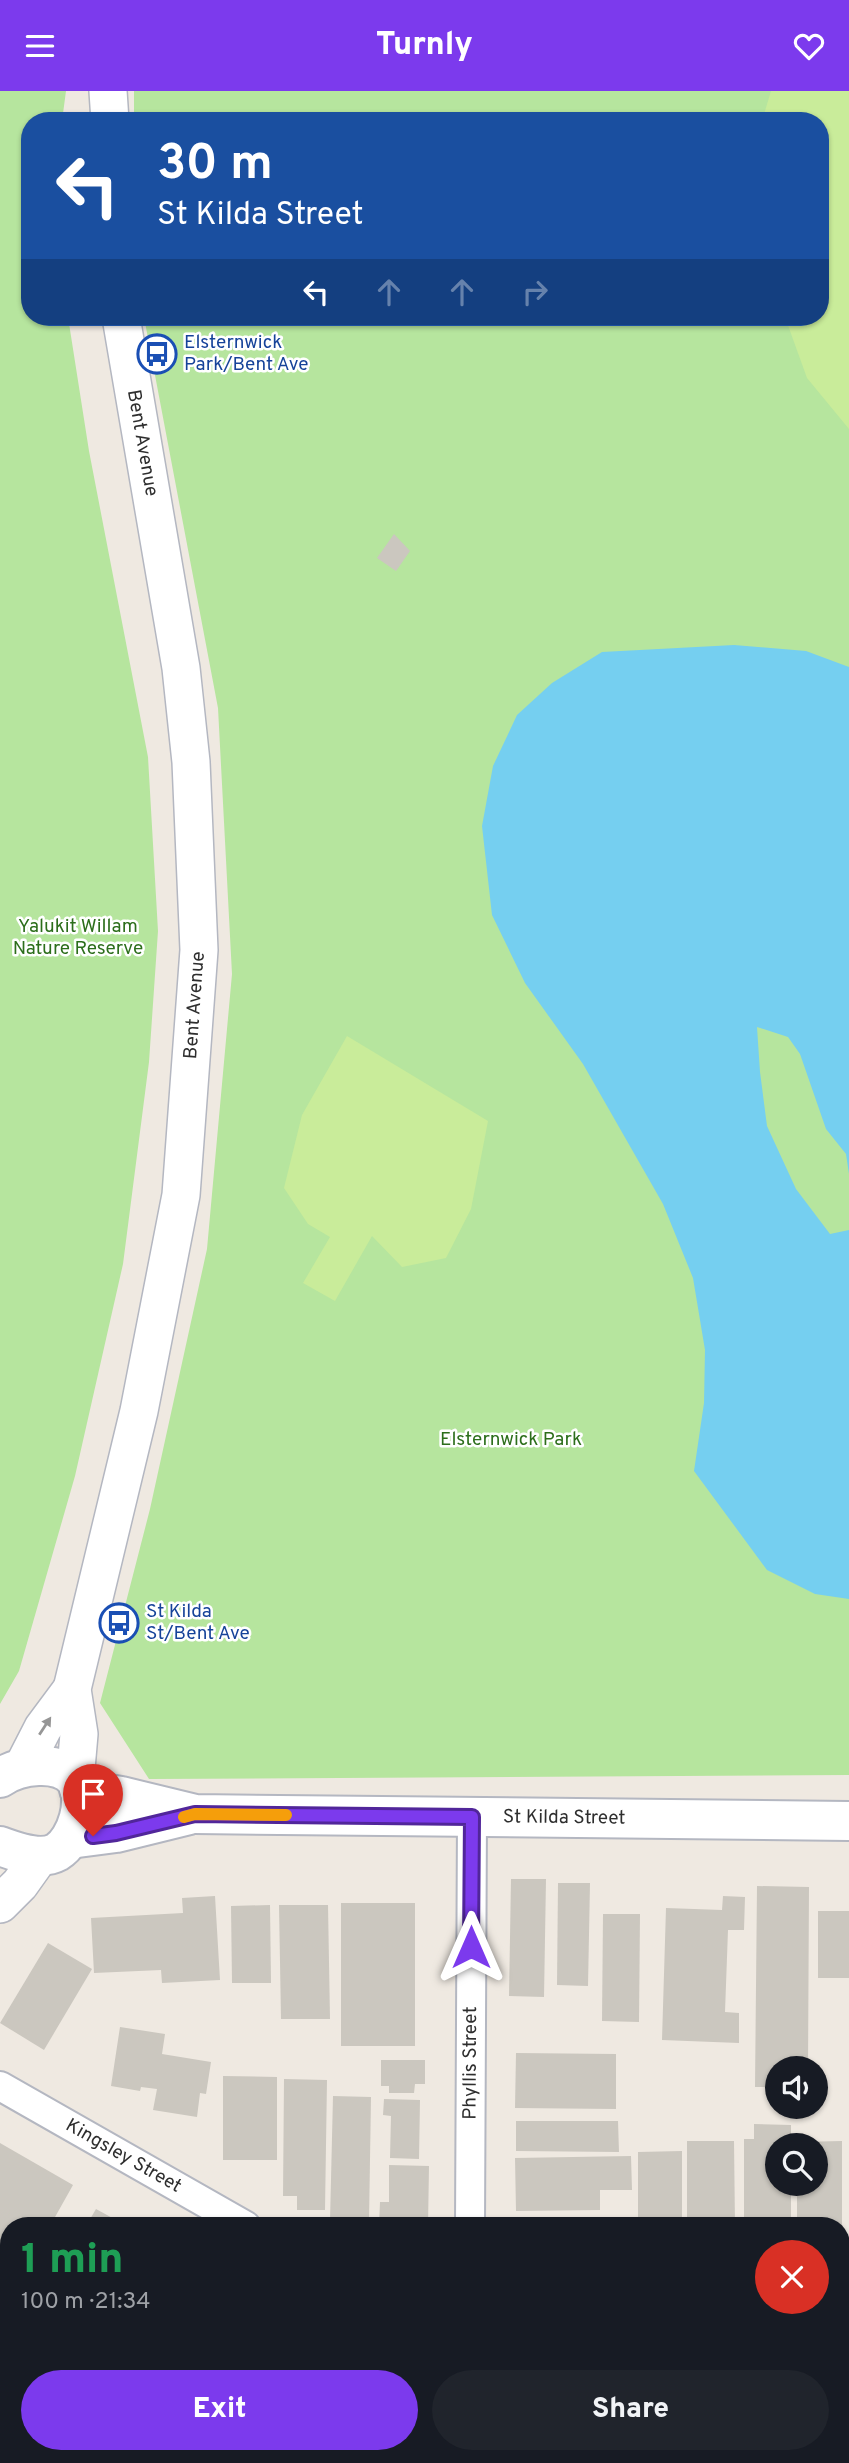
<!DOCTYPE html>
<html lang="en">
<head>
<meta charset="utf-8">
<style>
	:root { --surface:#171b24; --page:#20242c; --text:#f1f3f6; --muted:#9ea1a6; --accent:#7c3aed }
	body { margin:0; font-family:Overpass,sans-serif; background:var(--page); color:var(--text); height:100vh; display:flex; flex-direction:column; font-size:26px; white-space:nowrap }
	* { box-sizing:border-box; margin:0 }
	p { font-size:23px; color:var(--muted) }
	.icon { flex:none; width:38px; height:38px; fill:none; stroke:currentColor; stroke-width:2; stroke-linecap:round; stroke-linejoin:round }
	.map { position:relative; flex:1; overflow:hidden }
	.sheet { position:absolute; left:0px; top:2126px; width:850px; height:247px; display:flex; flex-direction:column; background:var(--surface); border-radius:28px 28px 0 0; box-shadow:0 2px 5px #0004 }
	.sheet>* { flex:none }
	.banner { position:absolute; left:21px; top:21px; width:808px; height:214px; border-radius:28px; box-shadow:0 2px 5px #0004; background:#1a4fa0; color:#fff; overflow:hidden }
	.buttons { position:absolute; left:765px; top:1965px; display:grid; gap:14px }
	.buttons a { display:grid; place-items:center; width:63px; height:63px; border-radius:50%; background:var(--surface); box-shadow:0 2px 5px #0004; font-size:35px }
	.pin { position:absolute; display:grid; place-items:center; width:60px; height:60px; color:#fff; margin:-72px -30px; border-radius:50% 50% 50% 0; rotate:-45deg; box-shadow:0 0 7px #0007 }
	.pin .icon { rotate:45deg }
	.me { position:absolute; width:77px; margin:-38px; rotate:0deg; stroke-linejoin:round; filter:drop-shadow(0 0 5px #0008) }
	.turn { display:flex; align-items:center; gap:24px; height:147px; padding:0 21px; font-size:32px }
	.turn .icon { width:91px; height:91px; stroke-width:2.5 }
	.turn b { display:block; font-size:49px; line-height:60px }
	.lanes { display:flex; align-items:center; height:66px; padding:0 21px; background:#0003; justify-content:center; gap:35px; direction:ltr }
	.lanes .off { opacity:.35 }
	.round { display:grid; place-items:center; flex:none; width:74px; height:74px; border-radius:37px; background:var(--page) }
	.summary { display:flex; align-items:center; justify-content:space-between; height:119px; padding:0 21px }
	h1 { font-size:42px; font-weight:800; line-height:52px; color:#1e9e55 }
	.action { display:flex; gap:14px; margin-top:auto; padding:14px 21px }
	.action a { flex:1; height:80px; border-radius:42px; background:var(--accent); color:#fff; font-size:28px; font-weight:800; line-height:80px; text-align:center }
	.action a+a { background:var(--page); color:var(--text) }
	header { display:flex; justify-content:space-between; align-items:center; height:91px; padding:0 21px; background:var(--accent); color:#fff; font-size:32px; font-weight:800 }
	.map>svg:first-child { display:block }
	.green { fill:#b6e59e }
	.pitch { fill:#c9ec9a }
	.water { fill:#75cff0 }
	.building { fill:#cbc7bf }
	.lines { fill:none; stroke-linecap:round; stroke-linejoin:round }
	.minor-casing { stroke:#b4b7c1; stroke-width:32 }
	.tertiary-casing { stroke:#b4b7c1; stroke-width:40 }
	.secondary-casing { stroke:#b4b7c1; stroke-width:42 }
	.minor { stroke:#fff; stroke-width:28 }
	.tertiary { stroke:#fff; stroke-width:37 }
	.secondary { stroke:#fff; stroke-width:38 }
	.oneway { fill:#969696 }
	.route-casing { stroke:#51269a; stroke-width:18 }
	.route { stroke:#7c3aed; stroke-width:12 }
	.slow { stroke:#f59e0b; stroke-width:12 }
	.labels { text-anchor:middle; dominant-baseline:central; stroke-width:5; stroke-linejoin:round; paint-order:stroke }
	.transit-label { font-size:19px; fill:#164399; stroke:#fff; text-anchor:start }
	.street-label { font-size:19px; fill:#2e2e2e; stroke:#fff }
	.park-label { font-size:19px; fill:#2c6e1b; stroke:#fff }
</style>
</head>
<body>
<header><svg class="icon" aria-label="menu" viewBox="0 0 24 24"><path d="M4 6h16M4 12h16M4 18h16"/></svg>Turnly<svg class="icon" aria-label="heart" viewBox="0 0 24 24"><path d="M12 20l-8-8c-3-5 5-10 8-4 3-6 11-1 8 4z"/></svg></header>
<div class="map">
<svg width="849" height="2372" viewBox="0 0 849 2372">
	<rect width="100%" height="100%" fill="#efe9e1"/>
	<g class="green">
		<path d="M0,0H66L62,30H30V226H68L89,360L148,666L158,840L149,971L123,1173L75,1385L19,1580L0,1613Z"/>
		<path d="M134,0H849V1684L149,1688L100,1612L150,1418L207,1158L232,883L218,617L144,226H821V30H134Z"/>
	</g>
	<g class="pitch">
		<path d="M771,0H849V338L807,287L785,226H821V30H762Z"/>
		<path d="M347,945L488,1030L471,1118L446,1167L402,1176L372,1145L335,1210L303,1192L330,1146L308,1133L284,1097L302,1024Z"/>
	</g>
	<path class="water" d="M734,554L806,560L849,576V1083L846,1063L826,1038L800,963L788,946L757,936L760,981L767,1035L796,1098L830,1143L849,1139V1508L815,1503L767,1479L694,1380L704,1312L705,1259L693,1187L663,1113L583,973L525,892L492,824L482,735L493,675L517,624L552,592L602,561Z"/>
	<g class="building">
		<path d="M394,443L410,460L396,480L377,467Z"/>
		<path d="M511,1788H546L544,1906L509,1905Z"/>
		<path d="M558,1792H590L588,1895L557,1894Z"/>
		<path d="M757,1795L809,1796L808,1978H777V1996H755Z"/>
		<path d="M215,1805L220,1889L162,1892L161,1879L94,1882L91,1827L183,1822L182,1807Z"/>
		<path d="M723,1805L745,1806L744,1839H728L725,1921L739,1922V1952L662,1949L666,1817L722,1819Z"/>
		<rect x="341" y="1812" width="74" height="143"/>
		<path d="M270,1814L271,1892H232L231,1815Z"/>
		<path d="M279,1814H328L330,1928H281Z"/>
		<rect x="818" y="1820" width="31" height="67"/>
		<path d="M603,1823H640L639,1931L602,1930Z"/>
		<path d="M48,1852L92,1878L44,1959L0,1932Z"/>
		<path d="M120,1936L165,1943L162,1963L211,1971L206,2003L200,2002L197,2026L153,2019L157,1998L141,1996L140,2000L111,1995Z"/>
		<path d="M516,1962L616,1963V2018L515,2017Z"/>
		<path d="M381,1969H425V1993H415L414,2002H389V1995H381Z"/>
		<path d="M223,1985L277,1986V2069H223Z"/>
		<path d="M284,1988L327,1989L325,2119H297V2105H283Z"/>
		<path d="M333,2005L371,2006L369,2131L330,2130Z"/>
		<path d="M384,2008L420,2009L419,2068L390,2067L391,2025L383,2024Z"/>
		<path d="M516,2030H618L619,2061L516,2060Z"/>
		<path d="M754,2033L791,2034V2054H777V2093H791V2135H744V2048H754Z"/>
		<path d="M687,2050H734L735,2135H687Z"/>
		<path d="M842,2050V2135H797V2093H816V2054H797V2051Z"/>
		<path d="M0,2052L73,2094L50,2135H9V2209L0,2224Z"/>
		<path d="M682,2060V2135H638V2061Z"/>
		<path d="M631,2065L632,2099H600V2119L516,2120L515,2067Z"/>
		<path d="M389,2074L429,2075L428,2135H379L380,2111H389Z"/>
		<path d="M96,2118L127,2135H86Z"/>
		<path d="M9,2272V2293L0,2288Z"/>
		<path d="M842,2348H844L845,2372H797V2364H842Z"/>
		<path d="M56,2364L70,2372H51Z"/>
		<path d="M189,2364H248L244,2372H184Z"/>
		<path d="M267,2364H318L314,2372H263Z"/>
		<path d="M329,2364H381L377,2372H325Z"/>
		<path d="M402,2364H456L455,2372H401Z"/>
		<path d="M472,2364H518V2372H471Z"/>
		<path d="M545,2364H620L621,2372H546Z"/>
		<rect x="655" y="2364" width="70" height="8"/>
		<rect x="741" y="2364" width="48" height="8"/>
	</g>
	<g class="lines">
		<g class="minor-casing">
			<g id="minor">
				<path id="s1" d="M0,1995L246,2135"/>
				<path id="s2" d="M470,2135L472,1726"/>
				<path d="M842,2233H849"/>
			</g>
		</g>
		<g class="tertiary-casing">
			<g id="tertiary">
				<path d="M108,0L110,30"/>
				<path d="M23,1676L43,1637L72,1598"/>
				<path id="s3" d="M75,1689L79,1643L72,1598L139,1320L181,1104L199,859L191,671L181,577L121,226"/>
				<path d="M0,1813L20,1793L40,1765"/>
			</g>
		</g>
		<g class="secondary-casing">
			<g id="secondary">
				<path d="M0,1687C19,1674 58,1668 75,1688C89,1707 77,1749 57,1761C41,1770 16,1761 0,1755"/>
				<path id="s4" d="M79,1698L121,1705L195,1723L849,1730"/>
				<path d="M70,1748L116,1742L189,1724"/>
			</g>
		</g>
		<use href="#minor" class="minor"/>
		<use href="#tertiary" class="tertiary"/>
		<use href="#secondary" class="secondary"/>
	</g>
	<defs><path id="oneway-solid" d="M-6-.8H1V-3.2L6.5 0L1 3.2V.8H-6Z" transform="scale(1.75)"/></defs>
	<use class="oneway" href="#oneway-solid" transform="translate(45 1635) rotate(-57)"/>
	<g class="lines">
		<g class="route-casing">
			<path id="route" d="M93,1745L116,1742L195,1723L472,1726L471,1856"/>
		</g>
		<use href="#route" class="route"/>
		<path class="slow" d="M184,1726L195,1723L286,1724"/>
	</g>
	<defs>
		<g id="bus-ring" transform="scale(2.0125)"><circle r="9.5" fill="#fff" stroke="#1a4fb4" stroke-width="1.5"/><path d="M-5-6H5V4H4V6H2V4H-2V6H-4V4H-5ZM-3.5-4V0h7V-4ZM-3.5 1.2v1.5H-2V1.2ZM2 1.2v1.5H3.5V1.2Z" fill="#1a4fb4"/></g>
	</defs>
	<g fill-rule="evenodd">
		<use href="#bus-ring" x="157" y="263"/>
		<use href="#bus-ring" x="119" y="1532"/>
	</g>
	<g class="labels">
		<g class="transit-label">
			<text x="184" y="252">Elsternwick<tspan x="184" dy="22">Park/Bent Ave</tspan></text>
			<text x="146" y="1521">St Kilda<tspan x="146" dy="22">St/Bent Ave</tspan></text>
		</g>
		<g class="street-label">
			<text transform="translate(142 352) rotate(80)">Bent Avenue</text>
			<text stroke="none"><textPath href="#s3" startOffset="788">Bent Avenue</textPath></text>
			<text stroke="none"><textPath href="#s4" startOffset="488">St Kilda Street</textPath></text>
			<text stroke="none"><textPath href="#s2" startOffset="163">Phyllis Street</textPath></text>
			<text stroke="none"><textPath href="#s1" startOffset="142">Kingsley Street</textPath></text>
		</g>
		<g class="park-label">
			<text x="78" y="836">Yalukit Willam<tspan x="78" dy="22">Nature Reserve</tspan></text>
			<text x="511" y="1349">Elsternwick Park</text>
		</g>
	</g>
</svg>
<div class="buttons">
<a><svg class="icon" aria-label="sound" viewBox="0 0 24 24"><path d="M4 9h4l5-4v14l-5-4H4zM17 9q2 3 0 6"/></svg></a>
<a><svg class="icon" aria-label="search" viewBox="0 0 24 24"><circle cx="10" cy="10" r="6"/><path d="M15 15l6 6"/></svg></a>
</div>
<div class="pin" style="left:93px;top:1745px;background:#d93025"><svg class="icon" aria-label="arrive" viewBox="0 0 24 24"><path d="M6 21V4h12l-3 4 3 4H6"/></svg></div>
<svg class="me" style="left:471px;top:1856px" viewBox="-20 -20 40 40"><path d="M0-17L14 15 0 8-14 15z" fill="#7c3aed" stroke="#fff" stroke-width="4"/></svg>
<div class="banner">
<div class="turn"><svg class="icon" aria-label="left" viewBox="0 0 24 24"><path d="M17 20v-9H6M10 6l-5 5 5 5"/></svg><div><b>30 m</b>St Kilda Street</div></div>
<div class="lanes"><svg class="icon" aria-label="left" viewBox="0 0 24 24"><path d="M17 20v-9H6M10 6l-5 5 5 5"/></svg><svg class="icon off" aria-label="ahead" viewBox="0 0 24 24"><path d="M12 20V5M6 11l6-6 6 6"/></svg><svg class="icon off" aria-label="ahead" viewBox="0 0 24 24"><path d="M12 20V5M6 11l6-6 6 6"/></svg><svg class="icon off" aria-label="right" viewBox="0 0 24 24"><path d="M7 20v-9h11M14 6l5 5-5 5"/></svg></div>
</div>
<section class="sheet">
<div class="summary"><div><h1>1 min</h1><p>100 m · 21:34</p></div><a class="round" style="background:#d93025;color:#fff"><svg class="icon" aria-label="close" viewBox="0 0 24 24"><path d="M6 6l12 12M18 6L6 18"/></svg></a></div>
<div class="action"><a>Exit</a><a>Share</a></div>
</section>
</div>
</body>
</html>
